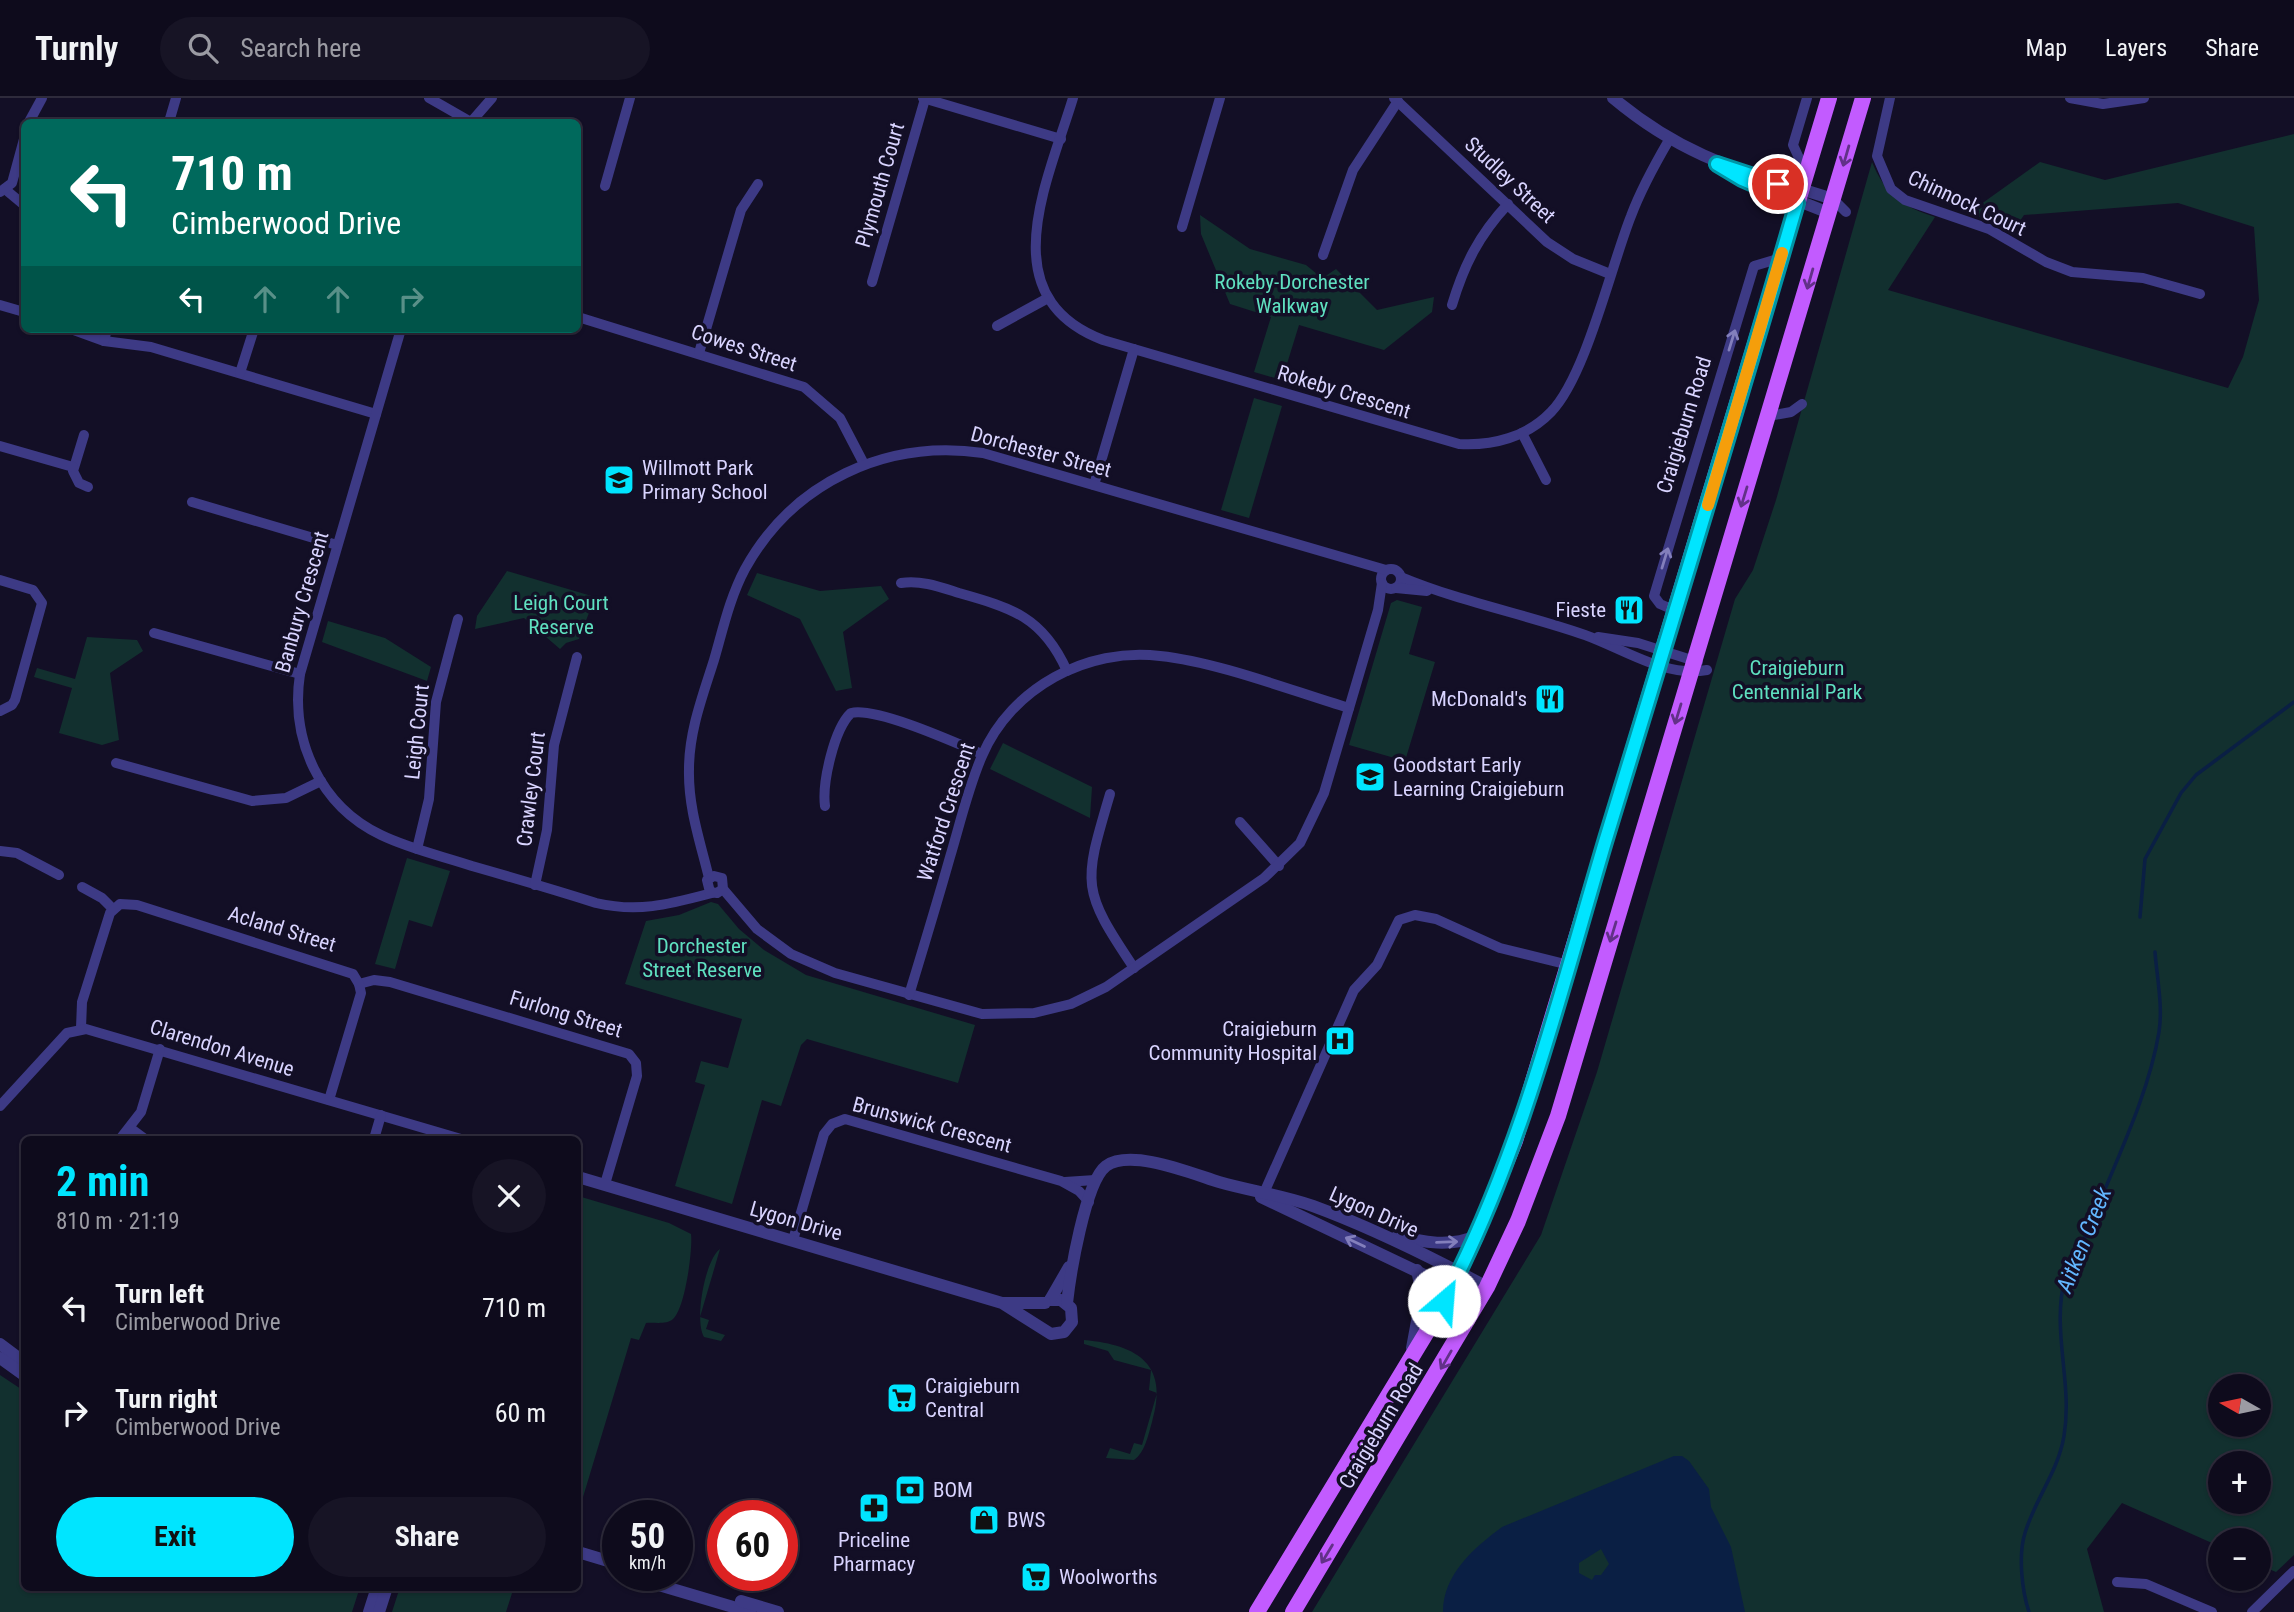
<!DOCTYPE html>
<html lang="en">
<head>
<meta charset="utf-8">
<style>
	:root { --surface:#0e0b1c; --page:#171425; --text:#f1f3f6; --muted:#9b9ba3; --line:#2e2b3b; --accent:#00e5ff }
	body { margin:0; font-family:"Roboto Condensed",sans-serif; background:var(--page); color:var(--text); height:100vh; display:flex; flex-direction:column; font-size:26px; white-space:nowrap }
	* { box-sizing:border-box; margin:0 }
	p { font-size:23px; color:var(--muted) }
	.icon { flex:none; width:38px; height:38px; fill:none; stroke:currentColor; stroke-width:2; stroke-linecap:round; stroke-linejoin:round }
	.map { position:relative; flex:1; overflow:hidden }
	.side { position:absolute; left:21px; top:1038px; width:560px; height:455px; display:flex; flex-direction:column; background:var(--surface); border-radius:10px; box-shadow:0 2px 5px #0004,0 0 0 2px var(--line) }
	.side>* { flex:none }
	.hud { position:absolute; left:21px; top:21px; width:560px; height:214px; border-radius:10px; box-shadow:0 2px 5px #0004,0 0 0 2px var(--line); background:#00695c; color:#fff; overflow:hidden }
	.needle { width:46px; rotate:279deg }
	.controls { position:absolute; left:2208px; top:1276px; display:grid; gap:14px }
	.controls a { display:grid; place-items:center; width:63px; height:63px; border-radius:50%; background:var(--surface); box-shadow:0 2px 5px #0004,0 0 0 2px var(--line); font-size:35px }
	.speed { position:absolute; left:602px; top:1402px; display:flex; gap:14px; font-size:35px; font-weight:700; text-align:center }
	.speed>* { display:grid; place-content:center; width:91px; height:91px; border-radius:50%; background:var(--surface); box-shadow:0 2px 5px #0004,0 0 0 2px var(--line); line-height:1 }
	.speed small { font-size:18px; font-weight:400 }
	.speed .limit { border:10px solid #d22; background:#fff; color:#111 }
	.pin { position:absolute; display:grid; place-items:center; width:60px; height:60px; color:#fff; margin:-30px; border:4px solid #fff; border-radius:50%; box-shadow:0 2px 7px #0007 }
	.me { position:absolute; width:77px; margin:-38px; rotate:27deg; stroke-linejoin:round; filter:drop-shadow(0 0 5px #0008) }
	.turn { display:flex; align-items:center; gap:24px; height:147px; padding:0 35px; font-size:32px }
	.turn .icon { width:91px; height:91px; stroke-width:2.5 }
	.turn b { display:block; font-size:49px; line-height:60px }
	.lanes { display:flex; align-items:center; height:66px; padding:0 35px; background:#0003; justify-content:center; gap:35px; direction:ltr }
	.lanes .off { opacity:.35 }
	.round { display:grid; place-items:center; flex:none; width:74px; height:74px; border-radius:37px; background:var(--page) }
	.headline { display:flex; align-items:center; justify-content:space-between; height:119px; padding:0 35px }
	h1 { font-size:42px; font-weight:700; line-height:52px; color:var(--accent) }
	.cta { display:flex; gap:14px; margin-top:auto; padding:14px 35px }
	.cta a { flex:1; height:80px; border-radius:42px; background:var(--accent); color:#111; font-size:28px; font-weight:700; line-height:80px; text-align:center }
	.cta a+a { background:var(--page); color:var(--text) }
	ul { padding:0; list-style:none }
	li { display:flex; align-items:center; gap:21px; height:105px; padding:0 35px }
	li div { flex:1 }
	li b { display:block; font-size:26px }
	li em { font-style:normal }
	header { display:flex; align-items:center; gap:42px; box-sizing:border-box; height:98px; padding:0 35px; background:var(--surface); border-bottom:2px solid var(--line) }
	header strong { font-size:33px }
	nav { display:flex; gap:38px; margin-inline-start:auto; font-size:24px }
	.search { width:490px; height:63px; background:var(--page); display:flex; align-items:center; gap:18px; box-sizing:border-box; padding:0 24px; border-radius:38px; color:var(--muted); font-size:26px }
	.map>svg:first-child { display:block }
	.green { fill:#12302f; fill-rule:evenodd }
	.water { fill:#0a1f44; fill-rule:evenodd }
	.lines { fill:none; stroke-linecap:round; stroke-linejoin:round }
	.stream { stroke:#0a1f44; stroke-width:3.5 }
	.minor { stroke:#3d3a85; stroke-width:10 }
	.tertiary { stroke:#3d3a85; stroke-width:12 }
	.primary { stroke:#c25bff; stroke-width:16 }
	.oneway { stroke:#623188 }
	.oneway2 { stroke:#837fbc }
	.route-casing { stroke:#0095a6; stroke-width:18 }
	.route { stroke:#00e5ff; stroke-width:12 }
	.slow { stroke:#f59e0b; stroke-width:12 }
	.labels { text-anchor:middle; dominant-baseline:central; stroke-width:7; stroke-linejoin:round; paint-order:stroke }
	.street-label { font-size:21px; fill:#d9d4ff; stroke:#130f26 }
	.park-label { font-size:21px; fill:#5fe0c0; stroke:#130f26 }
	.poi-label { font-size:21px; fill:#d9d4ff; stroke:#130f26; text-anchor:start }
	.water-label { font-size:23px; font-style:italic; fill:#62b6ff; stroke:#130f26 }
</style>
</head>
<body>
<header>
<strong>Turnly</strong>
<div class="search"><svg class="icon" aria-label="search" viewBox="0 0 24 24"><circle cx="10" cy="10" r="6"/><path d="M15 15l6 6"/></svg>Search here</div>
<nav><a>Map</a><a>Layers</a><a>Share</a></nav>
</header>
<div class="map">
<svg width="2294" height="1514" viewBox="0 0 2294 1514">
	<rect width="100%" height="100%" fill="#130f26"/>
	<g class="green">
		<path d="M2294,36V1457L2276,1474L2259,1467V1442H2221V1449L2122,1405L2087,1451L2104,1514H1312L1541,1137L1597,974L1735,501L1753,472L1776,402L1872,64C1885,96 1903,109 1935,119L1888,192L2228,290L2243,259L2259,202L2254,129L2178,105L2024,117L2011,136L1970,114L2040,64L2105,82ZM2221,1288H2259V1326H2221ZM2221,1365H2259V1404H2221Z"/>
		<path d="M1200,117L1250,151L1306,167L1317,176L1327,177L1336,171L1377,212L1434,199L1432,214L1384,252L1299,227L1282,282L1254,274L1271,219L1230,206L1201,136Z"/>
		<path d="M1254,300L1282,308L1249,420L1221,412Z"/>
		<path d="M507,473L595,499L579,541L566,545L560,551L524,520L475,531L477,518Z"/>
		<path d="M757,475L820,493L881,488L889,501L843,534L852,590L836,593L800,521L747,497Z"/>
		<path d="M1397,502L1422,509L1409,556L1435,564L1405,663L1349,647L1391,505Z"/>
		<path d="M328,523L385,540L431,569L427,583L322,544Z"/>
		<path d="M87,539L137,542L143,553L110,575L119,642L102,647L59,635L72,590L34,579L37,570L75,581Z"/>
		<path d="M1003,645L1092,689L1090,720L990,671Z"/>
		<path d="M407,760L450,773L432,829L409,822L395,871L375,866Z"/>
		<path d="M711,804L718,806L739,831L764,852L806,877L975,927L958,985L807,941L801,947L781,1008L762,1002L732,1106L675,1088L705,987L695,984L701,963L728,970L742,921L625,886L646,823L679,817Z"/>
		<path d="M578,1098L669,1125L691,1136C693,1151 685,1211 673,1221C666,1227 655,1224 646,1225L639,1242L631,1240L580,1409L578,1408Z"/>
		<path d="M720,1151L700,1219L709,1222L706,1231L725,1237L721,1243L704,1239C694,1222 705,1162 720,1151Z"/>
		<path d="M1084,1242C1140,1247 1169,1268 1152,1324C1148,1338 1145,1354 1134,1362L1106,1360L1110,1350L1130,1356L1134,1345L1142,1347L1157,1295L1149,1292L1151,1272L1114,1262L1108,1253L1084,1246Z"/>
		<path d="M0,1277L24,1293V1489H360L352,1514H0Z"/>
		<path d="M400,1489H523L520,1494L513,1492L506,1514H392Z"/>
	</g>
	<path class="water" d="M1674,1358H1682L1689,1363L1709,1391L1711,1409L1731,1449L1745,1514H1443C1443,1476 1474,1450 1502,1429ZM1601,1451L1609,1466L1601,1477H1595L1592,1482L1579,1475V1465Z"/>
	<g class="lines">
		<g class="stream">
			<path d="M2140,819L2145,761L2181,695L2196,677L2294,604"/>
			<path d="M2029,1514C2022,1493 2018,1457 2025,1435C2035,1401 2058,1374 2064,1338C2073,1284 2051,1233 2065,1180C2070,1162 2083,1146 2090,1128C2114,1066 2148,1000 2159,934C2163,908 2157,880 2155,854"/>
		</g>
		<g class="minor">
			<path d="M429,0L471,24"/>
			<path d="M923,0L1061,41"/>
			<path d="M1073,0C1048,83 990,199 1103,242L1459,346C1493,348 1527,339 1551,314C1586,278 1611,168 1631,118C1641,91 1655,66 1669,42"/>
			<path d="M1394,0L1547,144L1573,161L1610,176"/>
			<path d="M1890,0L1877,58L1891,91L1905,102L1989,131L2046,164L2072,174L2143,180L2200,196"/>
			<path d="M2070,0L2103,6L2144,0"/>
			<path d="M29,24L42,0"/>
			<path d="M169,24L176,0"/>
			<path d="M471,24L492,0"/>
			<path d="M1806,75L1793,47L1807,0"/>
			<path d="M605,88L630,0"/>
			<path d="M6,92L24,107"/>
			<path d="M0,94L12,85L24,41"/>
			<path d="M1833,101L1846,114"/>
			<path d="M1182,129L1220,0"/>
			<path d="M1323,157L1353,72L1398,3"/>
			<path d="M872,184L925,1"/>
			<path d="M0,207L24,214"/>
			<path d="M1452,207C1464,167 1479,137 1508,106"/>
			<path d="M578,219L804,289L840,320L864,366"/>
			<path d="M997,228L1048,200"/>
			<path d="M71,231L104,243L151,249L376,316"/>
			<path d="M401,231L300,576C290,642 320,708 381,737C410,751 442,758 472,768C514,780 555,792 596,805C639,815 670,806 712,795"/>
			<path d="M104,243L107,231"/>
			<path d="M699,255L741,112L758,86"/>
			<path d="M240,275L254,231"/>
			<path d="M1769,318L1791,314L1802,306"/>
			<path d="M1522,335L1546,382"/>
			<path d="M84,337L73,373L79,385L88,389"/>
			<path d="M0,348L73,369"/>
			<path d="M1094,387L1134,251"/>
			<path d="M192,404L337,447"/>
			<circle cx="1391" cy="481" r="10"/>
			<path d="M1401,479C1461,504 1525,516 1585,537C1624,551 1665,580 1707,572"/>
			<path d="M0,482L33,492L42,505L15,602L12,607L0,613"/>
			<path d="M901,485C922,482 940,489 959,495C1012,510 1043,519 1067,573"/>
			<path d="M1396,490L1427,493"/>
			<path d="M1676,513L1660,506L1654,498L1666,458L1754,168L1781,160"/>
			<path d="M154,535L300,576"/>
			<path d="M1598,539L1638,545L1698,564"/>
			<path d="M116,665L252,703L286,700L321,683"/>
			<path d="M1110,696C1083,787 1081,791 1134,870"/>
			<path d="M825,708C822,685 834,631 851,615C877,609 956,645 982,656"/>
			<path d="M1240,724L1279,768"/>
			<path d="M417,751L429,701L436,604L458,521"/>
			<path d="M0,753L17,755L59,777"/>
			<path d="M709,780C700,743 688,709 689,671C689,633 703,597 714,562C723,531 730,499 745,471C793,384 886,341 983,355L1386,472"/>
			<path d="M535,787L547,732L554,647L577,559"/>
			<path d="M82,789L102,800L113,811"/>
			<path d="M723,791L717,795L710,794L707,782L714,778L722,780L723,791L757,831L791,856L835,875L982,916L1034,915L1071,906L1106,889L1264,780L1300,745L1324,695L1378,512L1382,485"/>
			<path d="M359,886L374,882L390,884L629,956L636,965L637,978L605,1086"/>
			<path d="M909,897C923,851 937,805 950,759C960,726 968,690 982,658C1011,590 1087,549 1160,558C1218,564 1292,593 1349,610"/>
			<path d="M81,930L82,904L110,815L120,806L137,807L353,876L359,886L361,895L329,1002"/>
			<path d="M0,1008L67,935L86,931L461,1041"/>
			<path d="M130,1030L145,1041"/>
			<path d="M120,1041L141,1014L160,951"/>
			<path d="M374,1041L381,1017"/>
			<path d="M1065,1084L1095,1082"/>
			<path d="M1264,1095L1354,892L1377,867L1399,822L1415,817L1436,821L1500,850L1569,867"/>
			<path d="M793,1142L824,1036L832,1026L845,1021L1061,1083L1079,1093L1089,1104"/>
			<path d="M2117,1484L2146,1486L2212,1514"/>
			<path d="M2252,1514L2294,1473"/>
		</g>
		<g class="tertiary">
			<path d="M1613,0C1687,62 1744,73 1833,101"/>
			<path d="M1738,79L1829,115"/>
			<path d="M578,1079L1002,1205L1051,1236L1064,1234L1072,1224L1071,1210L1061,1202H1050"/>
			<path d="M1261,1099L1479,1203"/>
			<path d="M1398,1137C1422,1145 1452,1149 1476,1138"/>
			<path d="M1050,1202L1069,1169"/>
			<path d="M1003,1205H1045"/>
			<path d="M1067,1205C1070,1178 1085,1084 1106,1068C1131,1050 1193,1076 1219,1084C1250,1093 1282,1097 1313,1108C1373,1130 1431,1159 1487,1189"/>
			<path d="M0,1246L24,1264"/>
			<path d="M1412,1250L1422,1196L1417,1172"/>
			<path d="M0,1260L24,1277"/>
			<path d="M578,1454L618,1466"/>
			<path d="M625,1477L750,1514"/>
			<path d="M741,1503L778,1514"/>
			<path d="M369,1514L377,1489"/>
			<path d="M379,1514L387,1489"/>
		</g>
		<g class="primary">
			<path d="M1257,1514L1445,1204L1476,1138L1515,1043L1829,0"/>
			<path d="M1293,1514L1487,1189L1518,1123L1558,1018L1863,0"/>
		</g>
	</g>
	<defs><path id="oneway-shaft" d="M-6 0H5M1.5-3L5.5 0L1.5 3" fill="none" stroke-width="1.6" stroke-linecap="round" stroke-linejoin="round" transform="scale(1.75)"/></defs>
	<g class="oneway">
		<use href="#oneway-shaft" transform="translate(1846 58) rotate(106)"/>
		<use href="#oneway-shaft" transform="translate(1810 181) rotate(106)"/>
		<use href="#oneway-shaft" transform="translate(1744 399) rotate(107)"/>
		<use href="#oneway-shaft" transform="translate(1678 616) rotate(107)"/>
		<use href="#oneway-shaft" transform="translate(1613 834) rotate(107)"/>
		<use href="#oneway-shaft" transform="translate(1446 1262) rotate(120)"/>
		<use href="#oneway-shaft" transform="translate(1327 1456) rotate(121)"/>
	</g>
	<g class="oneway2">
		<use href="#oneway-shaft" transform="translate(1732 242) rotate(-73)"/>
		<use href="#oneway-shaft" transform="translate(1665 460) rotate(-73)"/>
		<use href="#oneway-shaft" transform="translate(1355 1144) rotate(-155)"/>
		<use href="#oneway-shaft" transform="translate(1447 1144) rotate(-2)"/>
	</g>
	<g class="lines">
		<g class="route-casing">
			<path id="route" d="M1444,1203C1520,1060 1559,899 1605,744C1670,531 1735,319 1797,105L1742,81L1717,66L1778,86"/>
		</g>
		<use href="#route" class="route"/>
		<path class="slow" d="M1708,407L1782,155"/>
	</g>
	<defs>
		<g id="school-square" transform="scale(1.575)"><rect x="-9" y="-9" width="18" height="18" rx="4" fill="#00e5ff" stroke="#130f26"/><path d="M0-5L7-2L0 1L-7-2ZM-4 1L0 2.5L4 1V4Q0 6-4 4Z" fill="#111"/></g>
		<g id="restaurant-square" transform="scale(1.575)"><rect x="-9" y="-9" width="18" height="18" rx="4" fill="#00e5ff" stroke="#130f26"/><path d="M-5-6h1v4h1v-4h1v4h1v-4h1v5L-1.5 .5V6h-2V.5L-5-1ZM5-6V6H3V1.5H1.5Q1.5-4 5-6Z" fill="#111"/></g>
		<g id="hospital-square" transform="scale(1.575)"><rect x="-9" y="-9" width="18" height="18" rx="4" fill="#00e5ff" stroke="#130f26"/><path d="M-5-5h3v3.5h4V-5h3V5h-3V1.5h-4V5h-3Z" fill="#111"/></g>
		<g id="supermarket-square" transform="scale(1.575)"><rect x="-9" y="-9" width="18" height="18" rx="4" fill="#00e5ff" stroke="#130f26"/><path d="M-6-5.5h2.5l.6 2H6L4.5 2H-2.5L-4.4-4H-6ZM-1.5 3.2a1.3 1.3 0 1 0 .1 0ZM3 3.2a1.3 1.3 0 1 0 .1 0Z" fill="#111"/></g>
		<g id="bank-square" transform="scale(1.575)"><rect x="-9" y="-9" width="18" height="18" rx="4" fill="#00e5ff" stroke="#130f26"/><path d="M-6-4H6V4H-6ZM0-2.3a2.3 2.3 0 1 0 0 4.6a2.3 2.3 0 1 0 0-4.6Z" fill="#111"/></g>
		<g id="pharmacy-square" transform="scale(1.575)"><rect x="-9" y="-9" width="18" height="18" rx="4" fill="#00e5ff" stroke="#130f26"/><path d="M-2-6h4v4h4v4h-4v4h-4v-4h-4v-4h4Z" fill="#111"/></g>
		<g id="shop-square" transform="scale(1.575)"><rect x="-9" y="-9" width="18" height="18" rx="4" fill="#00e5ff" stroke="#130f26"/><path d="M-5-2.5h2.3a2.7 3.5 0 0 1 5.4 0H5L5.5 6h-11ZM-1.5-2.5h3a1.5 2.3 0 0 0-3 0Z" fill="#111"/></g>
	</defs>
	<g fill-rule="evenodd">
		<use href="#school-square" x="619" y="382"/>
		<use href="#restaurant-square" x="1629" y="512"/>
		<use href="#restaurant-square" x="1550" y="601"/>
		<use href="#school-square" x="1370" y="679"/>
		<use href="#hospital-square" x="1340" y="943"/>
		<use href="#supermarket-square" x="902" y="1300"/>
		<use href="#bank-square" x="910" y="1392"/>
		<use href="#pharmacy-square" x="874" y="1410"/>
		<use href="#shop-square" x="984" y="1422"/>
		<use href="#supermarket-square" x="1036" y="1479"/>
	</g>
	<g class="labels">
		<g class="street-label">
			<text transform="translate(1510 82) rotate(43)">Studley Street</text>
			<text transform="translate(880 87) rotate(-74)">Plymouth Court</text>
			<text transform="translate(1967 105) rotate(25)">Chinnock Court</text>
			<text transform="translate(744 250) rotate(18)">Cowes Street</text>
			<text transform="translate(1344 294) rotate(17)">Rokeby Crescent</text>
			<text transform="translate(1684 327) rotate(-73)">Craigieburn Road</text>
			<text transform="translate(1041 354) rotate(15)">Dorchester Street</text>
			<text transform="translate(302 504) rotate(-74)">Banbury Crescent</text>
			<text transform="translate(417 634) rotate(-84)">Leigh Court</text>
			<text transform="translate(531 691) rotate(-83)">Crawley Court</text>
			<text transform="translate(946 714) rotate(-72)">Watford Crescent</text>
			<text transform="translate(282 831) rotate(17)">Acland Street</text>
			<text transform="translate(566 916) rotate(17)">Furlong Street</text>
			<text transform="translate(222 950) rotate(17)">Clarendon Avenue</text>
			<text transform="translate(932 1027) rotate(15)">Brunswick Crescent</text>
			<text transform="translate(1374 1114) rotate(24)">Lygon Drive</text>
			<text transform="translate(796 1123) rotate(16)">Lygon Drive</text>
			<text transform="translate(1381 1328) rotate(-59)">Craigieburn Road</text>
		</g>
		<g class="park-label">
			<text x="1292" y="184">Rokeby-Dorchester<tspan x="1292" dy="24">Walkway</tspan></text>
			<text x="561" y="505">Leigh Court<tspan x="561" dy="24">Reserve</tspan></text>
			<text x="1797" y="570">Craigieburn<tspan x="1797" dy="24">Centennial Park</tspan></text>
			<text x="702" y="848">Dorchester<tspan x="702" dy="24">Street Reserve</tspan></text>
		</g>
		<g class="poi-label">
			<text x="642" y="370">Willmott Park<tspan x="642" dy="24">Primary School</tspan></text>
			<text x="1606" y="512" text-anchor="end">Fieste</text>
			<text x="1527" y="601" text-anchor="end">McDonald's</text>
			<text x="1393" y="667">Goodstart Early<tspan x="1393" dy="24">Learning Craigieburn</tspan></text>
			<text x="1317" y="931" text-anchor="end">Craigieburn<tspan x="1317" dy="24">Community Hospital</tspan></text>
			<text x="925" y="1288">Craigieburn<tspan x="925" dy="24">Central</tspan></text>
			<text x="933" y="1392">BOM</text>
			<text x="1007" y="1422">BWS</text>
			<text x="874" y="1442" text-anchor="middle">Priceline<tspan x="874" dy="24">Pharmacy</tspan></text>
			<text x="1059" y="1479">Woolworths</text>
		</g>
		<g class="water-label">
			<text transform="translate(2084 1142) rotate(-68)">Aitken Creek</text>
		</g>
	</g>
</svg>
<div class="controls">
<a><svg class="needle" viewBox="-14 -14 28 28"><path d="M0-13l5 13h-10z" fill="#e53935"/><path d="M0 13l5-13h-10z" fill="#9b9ba3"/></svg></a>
<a>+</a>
<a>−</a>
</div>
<div class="speed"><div>50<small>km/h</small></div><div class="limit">60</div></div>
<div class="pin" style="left:1778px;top:86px;background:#d93025"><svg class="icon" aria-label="arrive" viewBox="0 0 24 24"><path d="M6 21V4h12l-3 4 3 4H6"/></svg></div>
<svg class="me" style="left:1444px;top:1203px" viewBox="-20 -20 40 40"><circle r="19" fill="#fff"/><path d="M0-13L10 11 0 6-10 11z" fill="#00e5ff"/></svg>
<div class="hud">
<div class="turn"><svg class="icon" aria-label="left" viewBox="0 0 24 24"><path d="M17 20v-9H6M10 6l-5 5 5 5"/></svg><div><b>710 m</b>Cimberwood Drive</div></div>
<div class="lanes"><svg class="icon" aria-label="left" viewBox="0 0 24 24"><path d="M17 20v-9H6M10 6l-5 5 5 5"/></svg><svg class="icon off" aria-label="ahead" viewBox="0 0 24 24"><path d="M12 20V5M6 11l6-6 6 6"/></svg><svg class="icon off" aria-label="ahead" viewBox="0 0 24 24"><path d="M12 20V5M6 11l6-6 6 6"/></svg><svg class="icon off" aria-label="right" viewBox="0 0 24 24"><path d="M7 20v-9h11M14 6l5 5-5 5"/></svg></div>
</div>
<section class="side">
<div class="headline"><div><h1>2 min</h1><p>810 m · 21:19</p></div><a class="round"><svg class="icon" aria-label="close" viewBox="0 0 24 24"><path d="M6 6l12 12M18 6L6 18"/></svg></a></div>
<ul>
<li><svg class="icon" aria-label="left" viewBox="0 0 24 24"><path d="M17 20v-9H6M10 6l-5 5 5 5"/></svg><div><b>Turn left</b><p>Cimberwood Drive</p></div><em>710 m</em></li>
<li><svg class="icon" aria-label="right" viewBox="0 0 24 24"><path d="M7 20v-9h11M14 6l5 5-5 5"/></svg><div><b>Turn right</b><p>Cimberwood Drive</p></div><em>60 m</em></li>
</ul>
<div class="cta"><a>Exit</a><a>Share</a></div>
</section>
</div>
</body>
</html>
